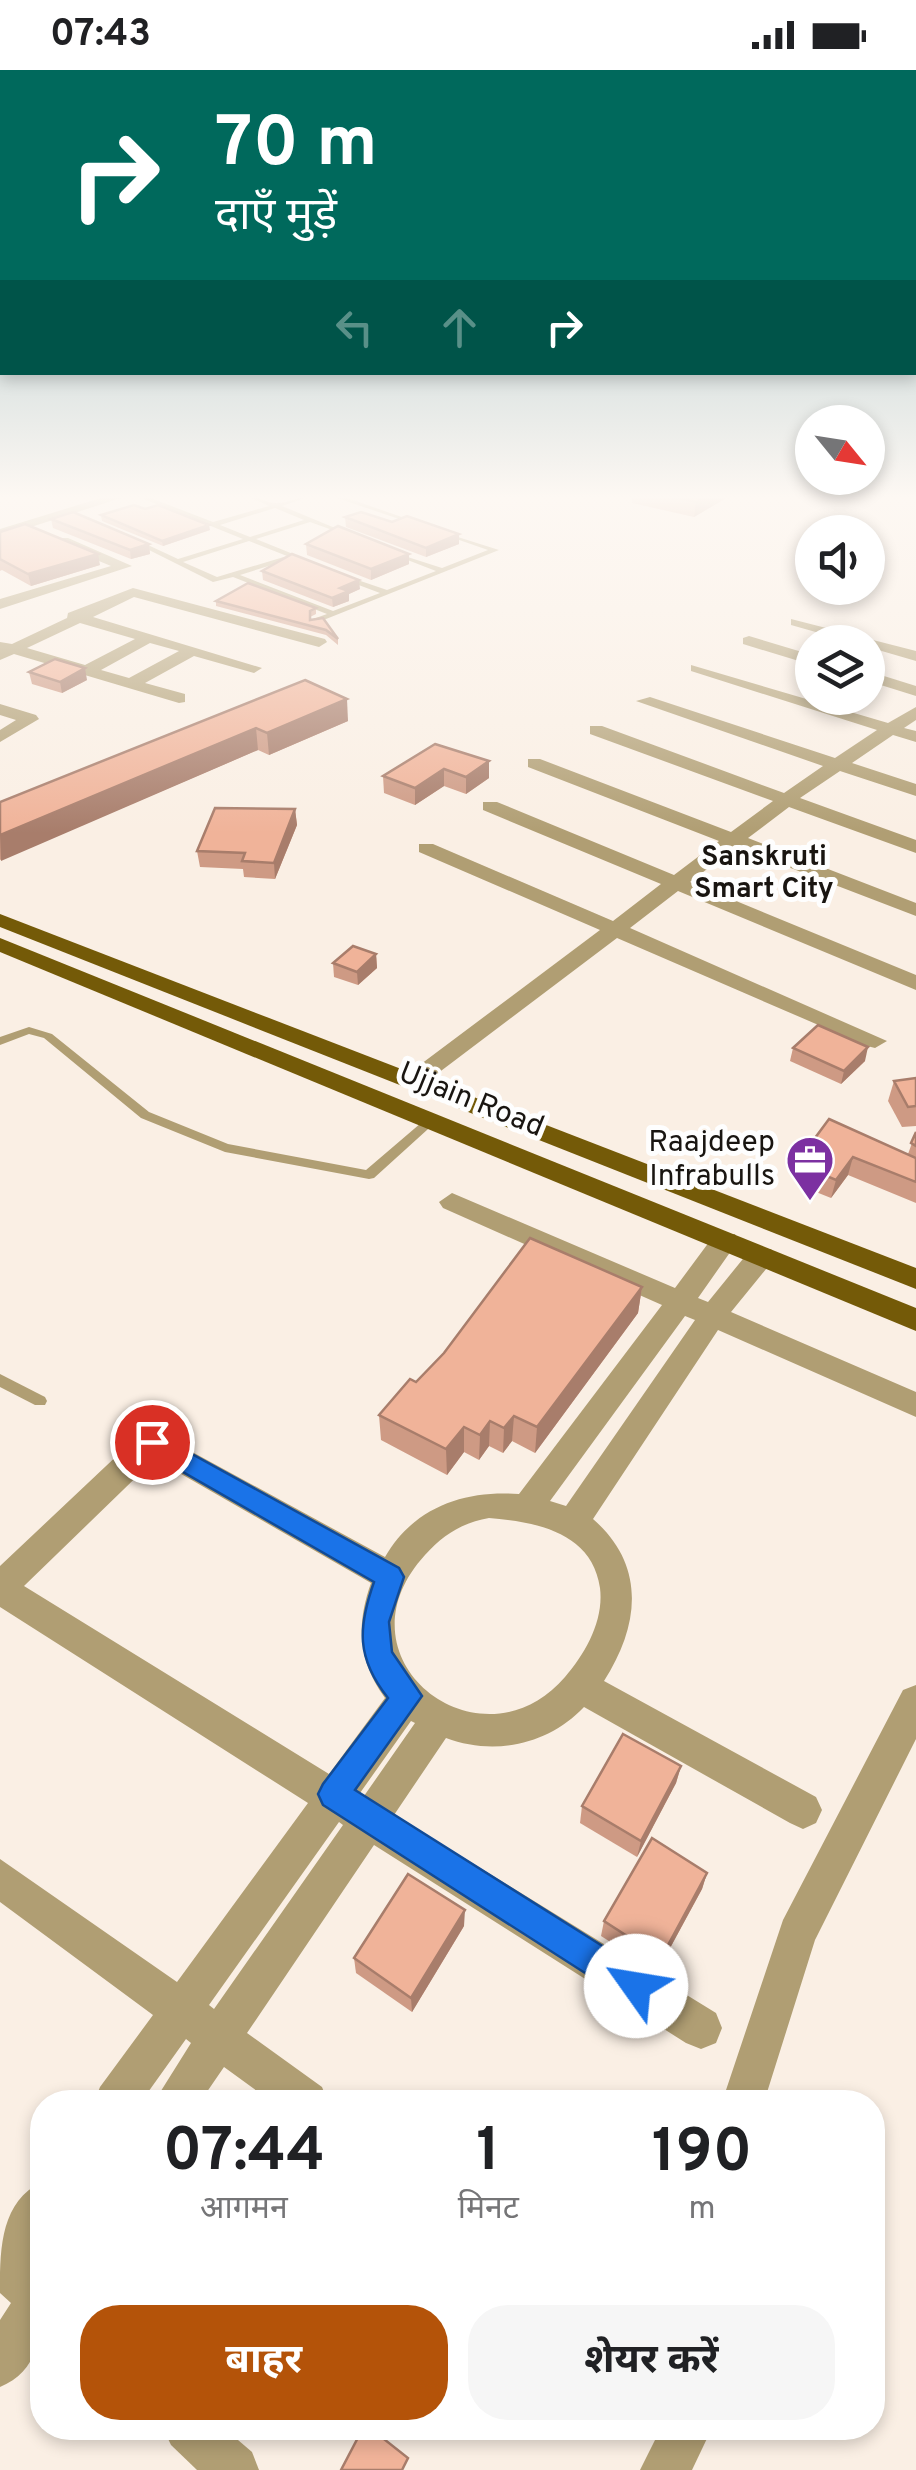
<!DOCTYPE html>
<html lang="hi">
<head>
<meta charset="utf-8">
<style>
	:root { --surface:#fff; --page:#f6f6f6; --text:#202124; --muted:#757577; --accent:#b45309 }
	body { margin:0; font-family:Overpass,"Noto Sans Devanagari",sans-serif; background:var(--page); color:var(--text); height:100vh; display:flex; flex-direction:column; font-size:38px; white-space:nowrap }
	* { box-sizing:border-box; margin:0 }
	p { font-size:32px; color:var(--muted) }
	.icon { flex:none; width:55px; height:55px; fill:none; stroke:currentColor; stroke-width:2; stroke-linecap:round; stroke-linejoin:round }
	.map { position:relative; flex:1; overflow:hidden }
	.panel { position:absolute; left:30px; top:2020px; width:855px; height:350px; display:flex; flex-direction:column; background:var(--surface); border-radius:40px; box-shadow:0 5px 15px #0003 }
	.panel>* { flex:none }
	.hud { position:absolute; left:0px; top:0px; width:918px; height:305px; box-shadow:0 5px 15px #0003; background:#00695c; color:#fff; overflow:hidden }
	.needle { width:65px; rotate:120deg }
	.tools { position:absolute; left:795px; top:335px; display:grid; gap:20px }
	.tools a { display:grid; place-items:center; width:90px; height:90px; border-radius:50%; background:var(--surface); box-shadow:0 5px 15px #0003; font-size:50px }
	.pin { position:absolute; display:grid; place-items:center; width:85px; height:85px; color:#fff; margin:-42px; border:5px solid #fff; border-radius:50%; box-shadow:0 2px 10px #0007 }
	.me { position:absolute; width:110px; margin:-55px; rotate:302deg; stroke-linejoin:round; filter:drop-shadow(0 0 8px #0008) }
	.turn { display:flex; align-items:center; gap:35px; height:210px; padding:0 50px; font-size:45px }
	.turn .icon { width:130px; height:130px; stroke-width:2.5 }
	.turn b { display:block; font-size:70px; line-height:85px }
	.lanes { display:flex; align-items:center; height:95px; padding:0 50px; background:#0003; justify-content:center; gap:50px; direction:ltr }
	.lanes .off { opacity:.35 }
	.eta { display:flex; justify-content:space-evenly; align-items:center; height:170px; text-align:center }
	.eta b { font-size:60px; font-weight:700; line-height:70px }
	.action { display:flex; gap:20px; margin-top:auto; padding:20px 50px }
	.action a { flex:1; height:115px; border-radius:40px; background:var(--accent); color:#fff; font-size:40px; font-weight:700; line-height:115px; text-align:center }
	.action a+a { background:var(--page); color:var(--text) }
	.status { display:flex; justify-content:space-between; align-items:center; height:70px; padding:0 50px; background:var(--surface); direction:ltr }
	.status svg { height:28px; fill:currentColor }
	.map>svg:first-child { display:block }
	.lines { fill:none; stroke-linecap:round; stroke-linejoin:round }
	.service { fill:#b09e73; fill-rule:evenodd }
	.minor { fill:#b09e73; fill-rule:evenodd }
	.primary { fill:#745a08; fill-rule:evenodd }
	.wall { fill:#ce9a84 }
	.shaded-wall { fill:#a87d6b }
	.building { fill:#f0b399; stroke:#a87d6b; stroke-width:2.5 }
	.route { fill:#1a73e8; stroke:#114b97; stroke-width:2.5 }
	.labels { text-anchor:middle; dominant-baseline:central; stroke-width:10; stroke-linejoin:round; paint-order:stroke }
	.far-neighbourhood-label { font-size:28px; font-weight:bold; fill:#191511; stroke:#fefefe }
	.street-label { font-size:30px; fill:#191511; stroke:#fefefe }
	.poi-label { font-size:30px; fill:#191511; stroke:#fefefe; text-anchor:end }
</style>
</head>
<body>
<div class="status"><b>07:43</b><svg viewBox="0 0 49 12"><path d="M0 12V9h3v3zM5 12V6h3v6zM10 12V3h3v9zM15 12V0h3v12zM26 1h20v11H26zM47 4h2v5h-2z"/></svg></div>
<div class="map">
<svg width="916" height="2400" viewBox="0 0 916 2400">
	<rect width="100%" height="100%" fill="#faefe4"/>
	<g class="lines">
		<g class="service">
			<path d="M139,427H148L213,452L269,436L250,427C260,427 266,433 275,433C285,434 297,427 308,427L282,436L352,465V467L310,452L256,469L308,490L304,492L294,488L240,505L333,541L380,523L340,508V504L387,520L436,501L392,484V482L442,498L488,480L442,464V462L499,480L316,553H313V549L327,544L233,507L213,512L131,471V469H135L178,489L243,469ZM275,438L304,450L250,467L220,455ZM249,471L287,486L217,507L183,492Z"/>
			<path d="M334,427H344L422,454L417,455Z"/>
			<path d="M29,957L52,964L149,1042L228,1074L366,1100L428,1047L432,1046L438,1050L374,1108L369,1109L225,1082L141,1048L44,968L29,964L0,975V967Z"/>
			<path d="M0,1304L45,1327L47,1331L45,1335H35L0,1317Z"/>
		</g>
		<g class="minor">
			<path d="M104,427H124L0,467V459Z"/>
			<path d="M58,468H68L132,496L0,539V529L111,496L58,474Z"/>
			<path d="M133,518L325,569L327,572L319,577L134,527L93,547L262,598L254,603L194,586L145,613L185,624V632L179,633L14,584L0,590V572L12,574L67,548L68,543ZM80,553L135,569L85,595L27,578ZM150,573L179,581L129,608L101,600Z"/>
			<path d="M791,549L916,581V591L868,577V572H851L791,555Z"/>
			<path d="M749,566L812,585V595L743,574V568Z"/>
			<path d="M691,595L888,653L916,637V650L904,658L916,661V672L893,665L852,693L916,714V726L840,701L800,728L916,770V783L789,737L748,768L916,833V846L736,777L690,812L916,905V920L678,821L630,858L887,971L875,978L867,976L617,868L421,1016H405L401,1011L405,1006L600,860L419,782V774H433L613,851L661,814L483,740V732H497L674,805L719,771L528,697V689H540L731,762L773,731L590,664V656H602L784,723L823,696L636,631L650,627L835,688L877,660L691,601Z"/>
			<path d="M868,601L916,616V626L868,611Z"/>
			<path d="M0,634L36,645L39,649L0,672V660L16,650L0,645Z"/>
			<path d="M452,1123L675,1218L715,1164H735L738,1171L698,1228L708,1232L751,1179H771L775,1186L771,1193L731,1242L916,1322V1347L718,1260L593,1449C646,1495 640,1555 604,1611L816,1727L822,1740L816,1753L803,1759L790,1753L584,1637C548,1675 494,1686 446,1668L394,1745L716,1943L722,1958L716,1973L701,1979L686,1973L374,1775L247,1963L322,2017L328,2032H272L224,1997L200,2032H154L191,1973L186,1969L141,2032H94L100,2017L153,1945L0,1832V1789L177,1912L308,1733L0,1537V1496L141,1363L152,1360L385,1487C414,1437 464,1420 519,1424L662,1235L443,1138L439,1132ZM685,1246L695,1250L566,1436L550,1431ZM155,1389L371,1513C356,1555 358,1591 385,1628L329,1704L24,1516ZM489,1448C536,1452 592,1462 600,1518C604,1550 586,1583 565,1607C481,1705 330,1589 425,1485C444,1464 462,1453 489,1448ZM411,1651L415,1653L364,1726L360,1723ZM339,1752L343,1755L214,1939L209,1935Z"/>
			<path d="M916,1615V1669L815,1870L764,2032H722L783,1850L903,1620Z"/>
			<path d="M42,2112V2173L31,2189L42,2199C42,2243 49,2297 0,2317V2250L11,2233L0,2223C0,2180 0,2132 42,2112Z"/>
			<path d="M163,2358H224L252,2382L259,2400H197L171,2375Z"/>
			<path d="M661,2358H712L692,2400H640Z"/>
		</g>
		<g class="primary">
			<path d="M0,844L916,1198V1219L0,857Z"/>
			<path d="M0,868L916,1238V1261L0,882Z"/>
		</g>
	</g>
	<g class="wall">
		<path d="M632,427H728L694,447L632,433Z"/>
		<path d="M101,445L210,460L163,476L102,451Z"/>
		<path d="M345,447L459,474L426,487L346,457Z"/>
		<path d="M51,449L149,474L150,484L131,489L53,458Z"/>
		<path d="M0,462L100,495L31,516L2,500L0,501Z"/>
		<path d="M306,474L409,484V494L371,510L307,485Z"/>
		<path d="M262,501L360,519L349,524V531L333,537L263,510Z"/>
		<path d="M216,531L316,538V544L310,547V550L323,548L338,569V575L326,565L216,536Z"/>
		<path d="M29,602L87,610L62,623L32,614Z"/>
		<path d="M305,610L348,651L269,685L258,680L0,790V732Z"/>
		<path d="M435,674L489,708L466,724L444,716L415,735L384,723L383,706Z"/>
		<path d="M295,739L297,755L275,809L244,807L243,799L200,797L197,781Z"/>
		<path d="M376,884L377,898L358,915L334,907L333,893Z"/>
		<path d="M793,978L865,991L841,1014L790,991Z"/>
		<path d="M916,1008V1056L902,1057L888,1031L894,1011Z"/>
		<path d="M916,1062V1133L848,1105L831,1128L796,1114L800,1095L812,1080L815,1068L908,1084Z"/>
		<path d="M642,1217L638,1243L535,1383L512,1371L503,1383L489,1376L479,1390L464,1382L447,1405L381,1370L379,1345L416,1312Z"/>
		<path d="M681,1696L676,1713L637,1787L580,1753L582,1736Z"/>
		<path d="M707,1803L702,1819L657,1902L601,1866L604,1851Z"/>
		<path d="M464,1856L412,1942L356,1903L354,1888Z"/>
	</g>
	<g class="shaded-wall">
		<path d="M705,427H728L694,447L696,432Z"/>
		<path d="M209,455L210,460L163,476L162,471Z"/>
		<path d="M459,464V474L426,487V478Z"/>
		<path d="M149,474L150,484L131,489L130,480Z"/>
		<path d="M98,484L100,495L31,516L28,504Z"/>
		<path d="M409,484V494L371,510V499Z"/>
		<path d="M359,510L360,519L349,524V531L333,537L332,528L340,518Z"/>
		<path d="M85,598L87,610L62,623L60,612Z"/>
		<path d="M347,629L348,651L269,685L267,663Z"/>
		<path d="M256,658L258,680L1,791L0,765Z"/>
		<path d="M489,691V708L466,724V707Z"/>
		<path d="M444,699V716L415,735V718Z"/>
		<path d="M295,739L297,755L275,809L274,793Z"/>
		<path d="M376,884L377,898L358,915L357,902Z"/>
		<path d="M868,977L865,991L841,1014L844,1001Z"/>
		<path d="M853,1087L848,1105L831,1128L836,1110Z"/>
		<path d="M642,1217L638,1243L535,1383L537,1357Z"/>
		<path d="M514,1346L512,1371L503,1383L504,1358Z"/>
		<path d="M490,1351L489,1376L479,1390L480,1365Z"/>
		<path d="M464,1357V1382L447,1405L446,1379Z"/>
		<path d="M681,1696L676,1713L637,1787L641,1771Z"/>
		<path d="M707,1803L702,1819L657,1902L661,1888Z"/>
		<path d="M465,1840L464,1856L412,1942L411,1928Z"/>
	</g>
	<g class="building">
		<path d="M674,427H705L696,432Z"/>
		<path d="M134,435L145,439L158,435L209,455L162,471L101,445Z"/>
		<path d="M73,442L149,474L130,480L51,449Z"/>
		<path d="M361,442L392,452L407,446L459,464L426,478L345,447Z"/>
		<path d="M25,454L98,484L28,504L0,489V462Z"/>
		<path d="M338,456L409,484L371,499L306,474Z"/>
		<path d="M292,484L359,510L340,518L349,521L332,528L262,501Z"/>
		<path d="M248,513L316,538L310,541V550L323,548L338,569L326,560L216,531Z"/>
		<path d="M55,589L85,598L60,612L29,602Z"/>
		<path d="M305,610L347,629L267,663L256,658L0,765V732Z"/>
		<path d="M435,674L489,691L466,707L444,699L415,718L383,706Z"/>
		<path d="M215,738L295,739L274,793L242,791L245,783L197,781Z"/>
		<path d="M353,876L376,884L357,902L333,893Z"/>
		<path d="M818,955L868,977L844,1001L793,978Z"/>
		<path d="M916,1008V1036L908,1037L894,1011Z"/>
		<path d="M829,1049L916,1088V1112L853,1087L836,1110L800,1095L820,1070L815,1068Z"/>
		<path d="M916,1062V1076L911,1073Z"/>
		<path d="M530,1168L642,1217L537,1357L514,1346L504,1358L490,1351L480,1365L464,1357L446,1379L379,1345L410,1309L416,1312L444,1283Z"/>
		<path d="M623,1664L681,1696L641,1771L582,1736Z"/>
		<path d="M652,1768L707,1803L661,1888L604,1851Z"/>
		<path d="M408,1804L465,1840L411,1928L354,1888Z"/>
		<path d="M363,2358H370L408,2388L402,2400H341Z"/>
	</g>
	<linearGradient id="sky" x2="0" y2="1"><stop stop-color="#93b5bc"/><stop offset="0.56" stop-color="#fdf8f3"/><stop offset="1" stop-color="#fdf8f3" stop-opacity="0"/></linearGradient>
	<rect width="916" height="763" fill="url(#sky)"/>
	<path class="route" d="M152,1362L399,1498L404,1507L389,1552L392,1582L422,1626L355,1720L647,1904L652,1916L647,1928L636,1933L624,1928L323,1735L318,1724L323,1714L388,1628C356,1588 358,1557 374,1512L143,1379L139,1372Z"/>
	<defs>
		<g id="office-pin" transform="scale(2.5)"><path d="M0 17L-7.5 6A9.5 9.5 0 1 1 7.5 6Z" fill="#7c30a1" stroke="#fefefe"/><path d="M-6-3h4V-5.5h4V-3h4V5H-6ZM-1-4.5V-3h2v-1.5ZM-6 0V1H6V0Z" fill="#fff"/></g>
	</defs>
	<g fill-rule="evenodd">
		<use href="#office-pin" x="810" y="1090"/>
	</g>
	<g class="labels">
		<g class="far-neighbourhood-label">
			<text x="764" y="788">Sanskruti<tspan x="764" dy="32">Smart City</tspan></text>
		</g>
		<g class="street-label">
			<text transform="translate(471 1031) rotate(22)">Ujjain Road</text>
		</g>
		<g class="poi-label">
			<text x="775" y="1073">Raajdeep<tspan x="775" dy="34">Infrabulls</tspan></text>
		</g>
	</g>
</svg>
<div class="tools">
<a><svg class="needle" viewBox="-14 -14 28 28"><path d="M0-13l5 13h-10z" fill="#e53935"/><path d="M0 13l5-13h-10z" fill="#757577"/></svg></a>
<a><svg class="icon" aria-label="sound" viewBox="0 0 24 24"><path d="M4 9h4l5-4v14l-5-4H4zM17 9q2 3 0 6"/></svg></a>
<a><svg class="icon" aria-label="layers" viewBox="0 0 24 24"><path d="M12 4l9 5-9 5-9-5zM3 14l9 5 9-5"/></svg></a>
</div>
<div class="pin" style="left:152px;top:1372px;background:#d93025"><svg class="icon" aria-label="arrive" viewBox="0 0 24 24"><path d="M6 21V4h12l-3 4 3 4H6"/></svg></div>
<svg class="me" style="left:636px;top:1916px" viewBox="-20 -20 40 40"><circle r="19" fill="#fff"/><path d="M0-13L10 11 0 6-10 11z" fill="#1a73e8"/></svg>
<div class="hud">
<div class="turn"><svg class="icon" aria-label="right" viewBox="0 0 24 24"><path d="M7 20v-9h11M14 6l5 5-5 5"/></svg><div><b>70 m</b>दाएँ मुड़ें</div></div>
<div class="lanes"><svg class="icon off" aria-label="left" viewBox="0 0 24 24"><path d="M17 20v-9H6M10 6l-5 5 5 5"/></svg><svg class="icon off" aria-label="ahead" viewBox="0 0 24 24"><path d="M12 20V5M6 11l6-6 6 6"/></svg><svg class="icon" aria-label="right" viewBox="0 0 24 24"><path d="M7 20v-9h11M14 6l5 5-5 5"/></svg></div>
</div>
<section class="panel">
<div class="eta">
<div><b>07:44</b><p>आगमन</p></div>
<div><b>1</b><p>मिनट</p></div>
<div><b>190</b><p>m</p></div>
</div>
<div class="action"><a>बाहर</a><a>शेयर करें</a></div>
</section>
</div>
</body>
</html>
